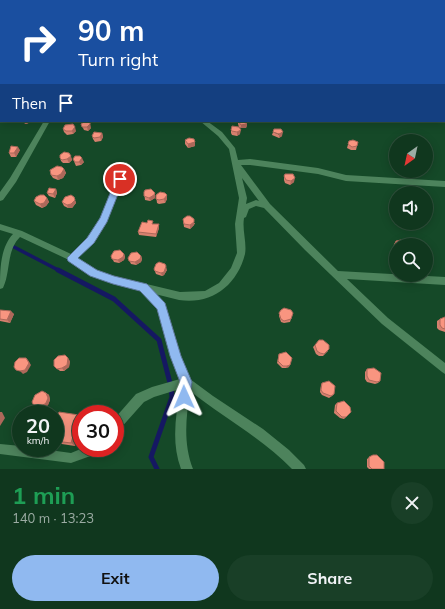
<!DOCTYPE html>
<html lang="en">
<head>
<meta charset="utf-8">
<style>
	:root { --surface:#10371e; --page:#193f27; --text:#f1f3f6; --muted:#9caca4; --line:#30513c; --accent:#90b9f0 }
	body { margin:0; font-family:Mulish,sans-serif; background:var(--page); color:var(--text); height:100vh; display:flex; flex-direction:column; font-size:15px; white-space:nowrap }
	* { box-sizing:border-box; margin:0 }
	p { font-size:13px; color:var(--muted) }
	.icon { flex:none; width:22px; height:22px; fill:none; stroke:currentColor; stroke-width:2; stroke-linecap:round; stroke-linejoin:round }
	.map { position:relative; height:469px; overflow:hidden }
	.sheet { display:flex; flex-direction:column; background:var(--surface); flex:1 }
	.sheet>* { flex:none }
	.banner { position:absolute; left:0px; top:0px; width:445px; height:122px; box-shadow:0 2px 10px #0003,0 0 0 1px var(--line); background:#1a4fa0; color:#fff; overflow:hidden }
	.needle { width:26px; rotate:213deg }
	.tools { position:absolute; left:389px; top:134px; display:grid; gap:8px }
	.tools a { display:grid; place-items:center; width:44px; height:44px; border-radius:50%; background:var(--surface); box-shadow:0 2px 10px #0003,0 0 0 1px var(--line); font-size:20px }
	.speed { position:absolute; left:12px; top:405px; display:flex; gap:8px; font-size:20px; font-weight:700; text-align:center }
	.speed>* { display:grid; place-content:center; width:52px; height:52px; border-radius:50%; background:var(--surface); box-shadow:0 2px 10px #0003,0 0 0 1px var(--line); line-height:1 }
	.speed small { font-size:10px; font-weight:400 }
	.speed .limit { border:6px solid #d22; background:#fff; color:#111 }
	.pin { position:absolute; display:grid; place-items:center; width:34px; height:34px; color:#fff; margin:-17px; border:2px solid #fff; border-radius:50%; box-shadow:0 1px 4px #0007 }
	.me { position:absolute; width:44px; margin:-22px; rotate:359deg; stroke-linejoin:round; filter:drop-shadow(0 0 3px #0008) }
	.turn { display:flex; align-items:center; gap:14px; height:84px; padding:0 12px; font-size:18px }
	.turn .icon { width:52px; height:52px; stroke-width:2.5 }
	.turn b { display:block; font-size:28px; line-height:34px }
	.then { display:flex; align-items:center; height:38px; padding:0 12px; background:#0003; gap:8px; font-size:15px }
	.round { display:grid; place-items:center; flex:none; width:42px; height:42px; border-radius:21px; background:var(--page) }
	.overview { display:flex; align-items:center; justify-content:space-between; height:68px; padding:0 12px }
	h1 { font-size:24px; font-weight:700; line-height:30px; color:#1e9e55 }
	.cta { display:flex; gap:8px; margin-top:auto; padding:8px 12px }
	.cta a { flex:1; height:46px; border-radius:24px; background:var(--accent); color:#111; font-size:16px; font-weight:700; line-height:46px; text-align:center }
	.cta a+a { background:var(--page); color:var(--text) }
	.map>svg:first-child { display:block }
	.lines { fill:none; stroke-linecap:round; stroke-linejoin:round }
	.stream-far1 { stroke:#151862; stroke-width:3.5 }
	.stream { stroke:#151862; stroke-width:5 }
	.street { fill:#4d835c; fill-rule:evenodd }
	.wall { fill:#d6806e }
	.shaded-wall { fill:#ae685a }
	.building { fill:#f99580; stroke:#ae685a }
	.route { fill:#90b9f0; stroke:#5e789c }
</style>
</head>
<body>
<div class="map">
<svg width="445" height="469" viewBox="0 0 445 469">
	<rect width="100%" height="100%" fill="#154928"/>
	<g class="lines">
		<path class="stream-far1" d="M14,247L60,271"/>
		<path class="stream" d="M58,270L114,299L159,340L171,387L172,397L151,457L157,469"/>
		<g class="street">
			<path d="M0,0H5L6,1L1,2Z"/>
			<path d="M172,0H184L185,1H172Z"/>
			<rect x="444" y="30" width="1" height="4"/>
			<rect x="0" y="43" width="1" height="4"/>
			<path d="M1,56V60L0,61V57Z"/>
			<rect x="444" y="79" width="1" height="4"/>
			<path d="M44,121H50L16,182L3,200L0,201V192L10,178Z"/>
			<path d="M200,121H207L222,132L235,148L238,160L250,159L318,168L346,175L445,181V187L346,181L318,174L250,165H241L270,204L338,271L445,277V285L347,279L388,318L445,363V374L442,372L382,324L305,250L264,208L256,206L249,209L246,217L244,218C242,230 247,243 245,254C237,286 211,305 179,300C171,298 163,296 155,294L165,307L181,356L190,379L213,396L263,429L289,450L304,465L306,469H292C262,438 224,418 190,391C186,418 183,443 193,469H181C171,442 176,416 180,389L154,397L144,402L119,430L115,431V418L136,394L152,387L180,379L171,356L157,309L141,290L113,284L91,276L69,260L20,237C6,251 11,271 3,288L0,289C0,270 0,248 13,234L0,230V224L22,231L71,254L88,238L101,218L122,165L126,162L130,165L107,221L94,242L78,258L97,270L113,276L180,292L205,291L219,283L231,268L237,253L235,224L239,198L229,149L218,136ZM242,178L259,201L256,200L246,204L247,198Z"/>
			<path d="M0,444L21,446V448H35L71,453L83,448H100L99,452L96,454L71,463L0,454Z"/>
		</g>
	</g>
	<g class="wall">
		<path d="M228,0H243L242,1H228Z"/>
		<path d="M261,0H268L267,1H261Z"/>
		<path d="M22,121H32L31,122L26,124L22,122Z"/>
		<path d="M96,121H103L101,123L96,122Z"/>
		<path d="M238,121L247,125L246,128H241L239,127L240,134L237,136L232,135L231,133V130L239,127L238,124Z"/>
		<path d="M81,124L91,128L88,131L84,130Z"/>
		<path d="M63,129L76,131L73,134L67,135L64,132Z"/>
		<path d="M273,132L282,136L279,138L272,135Z"/>
		<path d="M102,133L103,137L101,141L95,142L93,139L92,136Z"/>
		<path d="M185,140L195,146L188,148L185,144Z"/>
		<path d="M349,141L357,146L356,150H351L347,148Z"/>
		<path d="M396,148V159L391,155L392,151Z"/>
		<path d="M20,150L16,157H11L9,153Z"/>
		<path d="M69,153L72,160L69,163H63L61,161L60,158Z"/>
		<path d="M73,159L84,162L81,165L76,166Z"/>
		<path d="M64,169L66,173L63,178L58,180L53,178L51,175Z"/>
		<path d="M284,176L294,182L290,185L285,183L284,180Z"/>
		<path d="M56,189L57,193L55,198L49,196L47,193Z"/>
		<path d="M144,192L155,193V198L150,201L145,200Z"/>
		<path d="M156,195H167V199L165,203L159,204L157,203Z"/>
		<path d="M74,197L76,203L72,208H68L64,206L62,202Z"/>
		<path d="M47,198L49,202L46,206L42,208L36,205L34,201Z"/>
		<path d="M183,219L195,223L194,225L190,229L184,227Z"/>
		<path d="M153,224L159,228L156,237L139,235L138,232Z"/>
		<path d="M396,241V251L393,249L394,244Z"/>
		<path d="M124,254L125,257L124,260L119,263L114,262L111,256Z"/>
		<path d="M141,256L142,259L141,262L136,265L131,264L128,258Z"/>
		<path d="M154,269L167,270L164,275L162,276L156,274Z"/>
		<path d="M0,310L14,314L10,323L0,321Z"/>
		<path d="M279,313H293L290,322L284,323L281,322L279,316Z"/>
		<path d="M445,317V332L439,330L437,328V321L440,319Z"/>
		<path d="M315,345L328,351L323,356H319L316,354L313,347Z"/>
		<path d="M279,354L289,367L286,368H282L277,363Z"/>
		<path d="M70,361L69,367L64,371H60L54,366Z"/>
		<path d="M367,369L380,381L378,383L375,384L367,382L365,379V372Z"/>
		<path d="M322,383L334,394L332,396L329,398L322,395L320,392L321,385Z"/>
		<path d="M46,393L49,395L50,400L48,405L44,408H37L34,406Z"/>
		<path d="M337,403L351,412L344,419L340,418L334,413L335,405Z"/>
		<path d="M81,417V426L75,446L55,443V423Z"/>
		<path d="M373,455L384,469H369L367,467V459Z"/>
	</g>
	<g class="shaded-wall">
		<path d="M0,113L1,115V118L0,120Z"/>
		<path d="M25,121H32L31,122L26,124Z"/>
		<path d="M247,121V125L246,128H241V125Z"/>
		<path d="M90,122L91,128L88,131L87,127Z"/>
		<path d="M75,127L76,131L73,134L72,131Z"/>
		<path d="M241,130L240,134L237,136V132Z"/>
		<path d="M283,132L282,136L279,138V134Z"/>
		<path d="M102,133L103,137L101,141L100,137Z"/>
		<path d="M195,142V146L188,148V144Z"/>
		<path d="M18,147L20,150L16,157L14,153Z"/>
		<path d="M71,156L72,160L69,163L67,159Z"/>
		<path d="M82,158L84,162L81,165L79,162Z"/>
		<path d="M64,169L66,173L63,178L58,180L57,176Z"/>
		<path d="M295,178L294,182L290,185L291,181Z"/>
		<path d="M56,189L57,193L55,198L53,194Z"/>
		<path d="M155,193V198L150,201L149,198Z"/>
		<path d="M167,195V199L165,203L164,199Z"/>
		<path d="M74,197L76,203L72,208H68L67,205Z"/>
		<path d="M47,198L49,202L46,206L42,208L40,204Z"/>
		<path d="M194,219V225L190,229V225Z"/>
		<path d="M159,224V228L156,237V234Z"/>
		<path d="M124,254L125,257L124,260L119,263L118,260Z"/>
		<path d="M141,256L142,259L141,262L136,265L135,262Z"/>
		<path d="M166,266L167,270L164,275L162,276L161,273Z"/>
		<path d="M11,311L14,314L10,323L7,320Z"/>
		<path d="M26,358L28,360L31,365L27,372L23,374L20,371Z"/>
		<path d="M68,358L70,361L69,367L64,371L62,368Z"/>
		<path d="M290,365L289,367L286,368L287,366Z"/>
		<path d="M46,393L49,395L50,400L48,405L44,408L42,406Z"/>
		<path d="M0,412H2L5,418L0,426Z"/>
		<path d="M79,415L81,417V426L75,446L71,443Z"/>
	</g>
	<g class="building">
		<path d="M85,121L90,122V124L87,127H82L81,124Z"/>
		<path d="M238,121H247L246,124L241,125Z"/>
		<path d="M73,124L75,127L72,131H66L63,129L65,125Z"/>
		<path d="M232,126L239,127L241,130L237,132L232,131L231,130Z"/>
		<path d="M274,129H281L283,132L279,134L273,132Z"/>
		<path d="M94,132L102,133L100,137L94,138L92,136Z"/>
		<path d="M189,138L194,139L195,142L188,144L185,140Z"/>
		<path d="M353,140L358,142L357,146L352,147L348,144L349,141Z"/>
		<path d="M11,146L18,147L14,153H9Z"/>
		<path d="M395,148H396V154L392,151Z"/>
		<path d="M64,152L69,153L71,156L67,159L62,160L60,158V155Z"/>
		<path d="M75,156H80L82,158L79,162H75L73,159Z"/>
		<path d="M57,166L62,167L64,169L61,174L57,176L51,175L50,170Z"/>
		<path d="M285,174H293L295,178L291,181L286,180L284,176Z"/>
		<path d="M49,188L56,189L53,194L47,193Z"/>
		<path d="M151,189L155,193L154,195L149,198L144,196V192L145,190Z"/>
		<path d="M160,192L165,193L167,195L164,199L159,200L156,199V195Z"/>
		<path d="M40,195H44L47,198L44,203L40,204L34,201L36,197Z"/>
		<path d="M71,195L74,197L75,200L71,204L67,205L62,202L65,197Z"/>
		<path d="M187,216H190L194,219V222L190,225L184,224L183,219Z"/>
		<path d="M148,220L153,221L152,224H159L156,234L138,232L142,222L147,223Z"/>
		<path d="M401,240L407,244V245H396V247L395,246L396,241Z"/>
		<path d="M120,250L124,254L123,257L118,260L112,259L111,256L114,251Z"/>
		<path d="M137,252L141,256L140,259L135,262L129,261L128,258L131,253Z"/>
		<path d="M159,262L165,264L166,266L164,272L161,273L155,271L154,269L156,264Z"/>
		<path d="M284,308L291,310L293,313L291,319L284,321L281,319L279,313L281,310Z"/>
		<path d="M0,310L11,311L7,320L0,319Z"/>
		<path d="M445,317V329L442,328L440,325V319Z"/>
		<path d="M319,340H323L329,345V349L324,354L320,353L317,351L315,345Z"/>
		<path d="M286,352L292,358L290,365L287,366H283L278,361L279,354Z"/>
		<path d="M65,355L68,358L67,365L62,368L57,369L54,366V360L58,356Z"/>
		<path d="M19,358H26L29,363L25,370L20,371L16,370L14,367L15,362Z"/>
		<path d="M374,368L381,373L380,381L377,382L369,380L367,376V369Z"/>
		<path d="M329,381L335,386L334,394L331,396L323,393L321,390L322,383Z"/>
		<path d="M42,391L46,393L48,398L46,403L42,406H34L32,402L35,395Z"/>
		<path d="M344,401L350,407L351,412L346,417H342L336,411L337,403Z"/>
		<path d="M59,412L79,415L71,443L55,441V423Z"/>
		<path d="M373,455H377L384,462V469H372L369,466V457Z"/>
	</g>
	<path class="route" d="M117,176H123L124,179L107,222L94,243L78,258L97,270L114,276L147,284L165,303L181,356L192,382L189,401L184,403L180,401L179,397L180,382L170,356L157,309L140,291L113,284L90,276L68,261L67,258L87,238L100,218Z"/>
</svg>
<div class="tools">
<a><svg class="needle" viewBox="-14 -14 28 28"><path d="M0-13l5 13h-10z" fill="#e53935"/><path d="M0 13l5-13h-10z" fill="#9caca4"/></svg></a>
<a><svg class="icon" aria-label="sound" viewBox="0 0 24 24"><path d="M4 9h4l5-4v14l-5-4H4zM17 9q2 3 0 6"/></svg></a>
<a><svg class="icon" aria-label="search" viewBox="0 0 24 24"><circle cx="10" cy="10" r="6"/><path d="M15 15l6 6"/></svg></a>
</div>
<div class="speed"><div>20<small>km/h</small></div><div class="limit">30</div></div>
<div class="pin" style="left:120px;top:179px;background:#d93025"><svg class="icon" aria-label="arrive" viewBox="0 0 24 24"><path d="M6 21V4h12l-3 4 3 4H6"/></svg></div>
<svg class="me" style="left:184px;top:397px" viewBox="-20 -20 40 40"><path d="M0-17L14 15 0 8-14 15z" fill="#90b9f0" stroke="#fff" stroke-width="4"/></svg>
<div class="banner">
<div class="turn"><svg class="icon" aria-label="right" viewBox="0 0 24 24"><path d="M7 20v-9h11M14 6l5 5-5 5"/></svg><div><b>90 m</b>Turn right</div></div>
<div class="then">Then<svg class="icon" aria-label="arrive" viewBox="0 0 24 24"><path d="M6 21V4h12l-3 4 3 4H6"/></svg></div>
</div>
</div>
<section class="sheet">
<div class="overview"><div><h1>1 min</h1><p>140 m · 13:23</p></div><a class="round"><svg class="icon" aria-label="close" viewBox="0 0 24 24"><path d="M6 6l12 12M18 6L6 18"/></svg></a></div>
<div class="cta"><a>Exit</a><a>Share</a></div>
</section>
</body>
</html>
